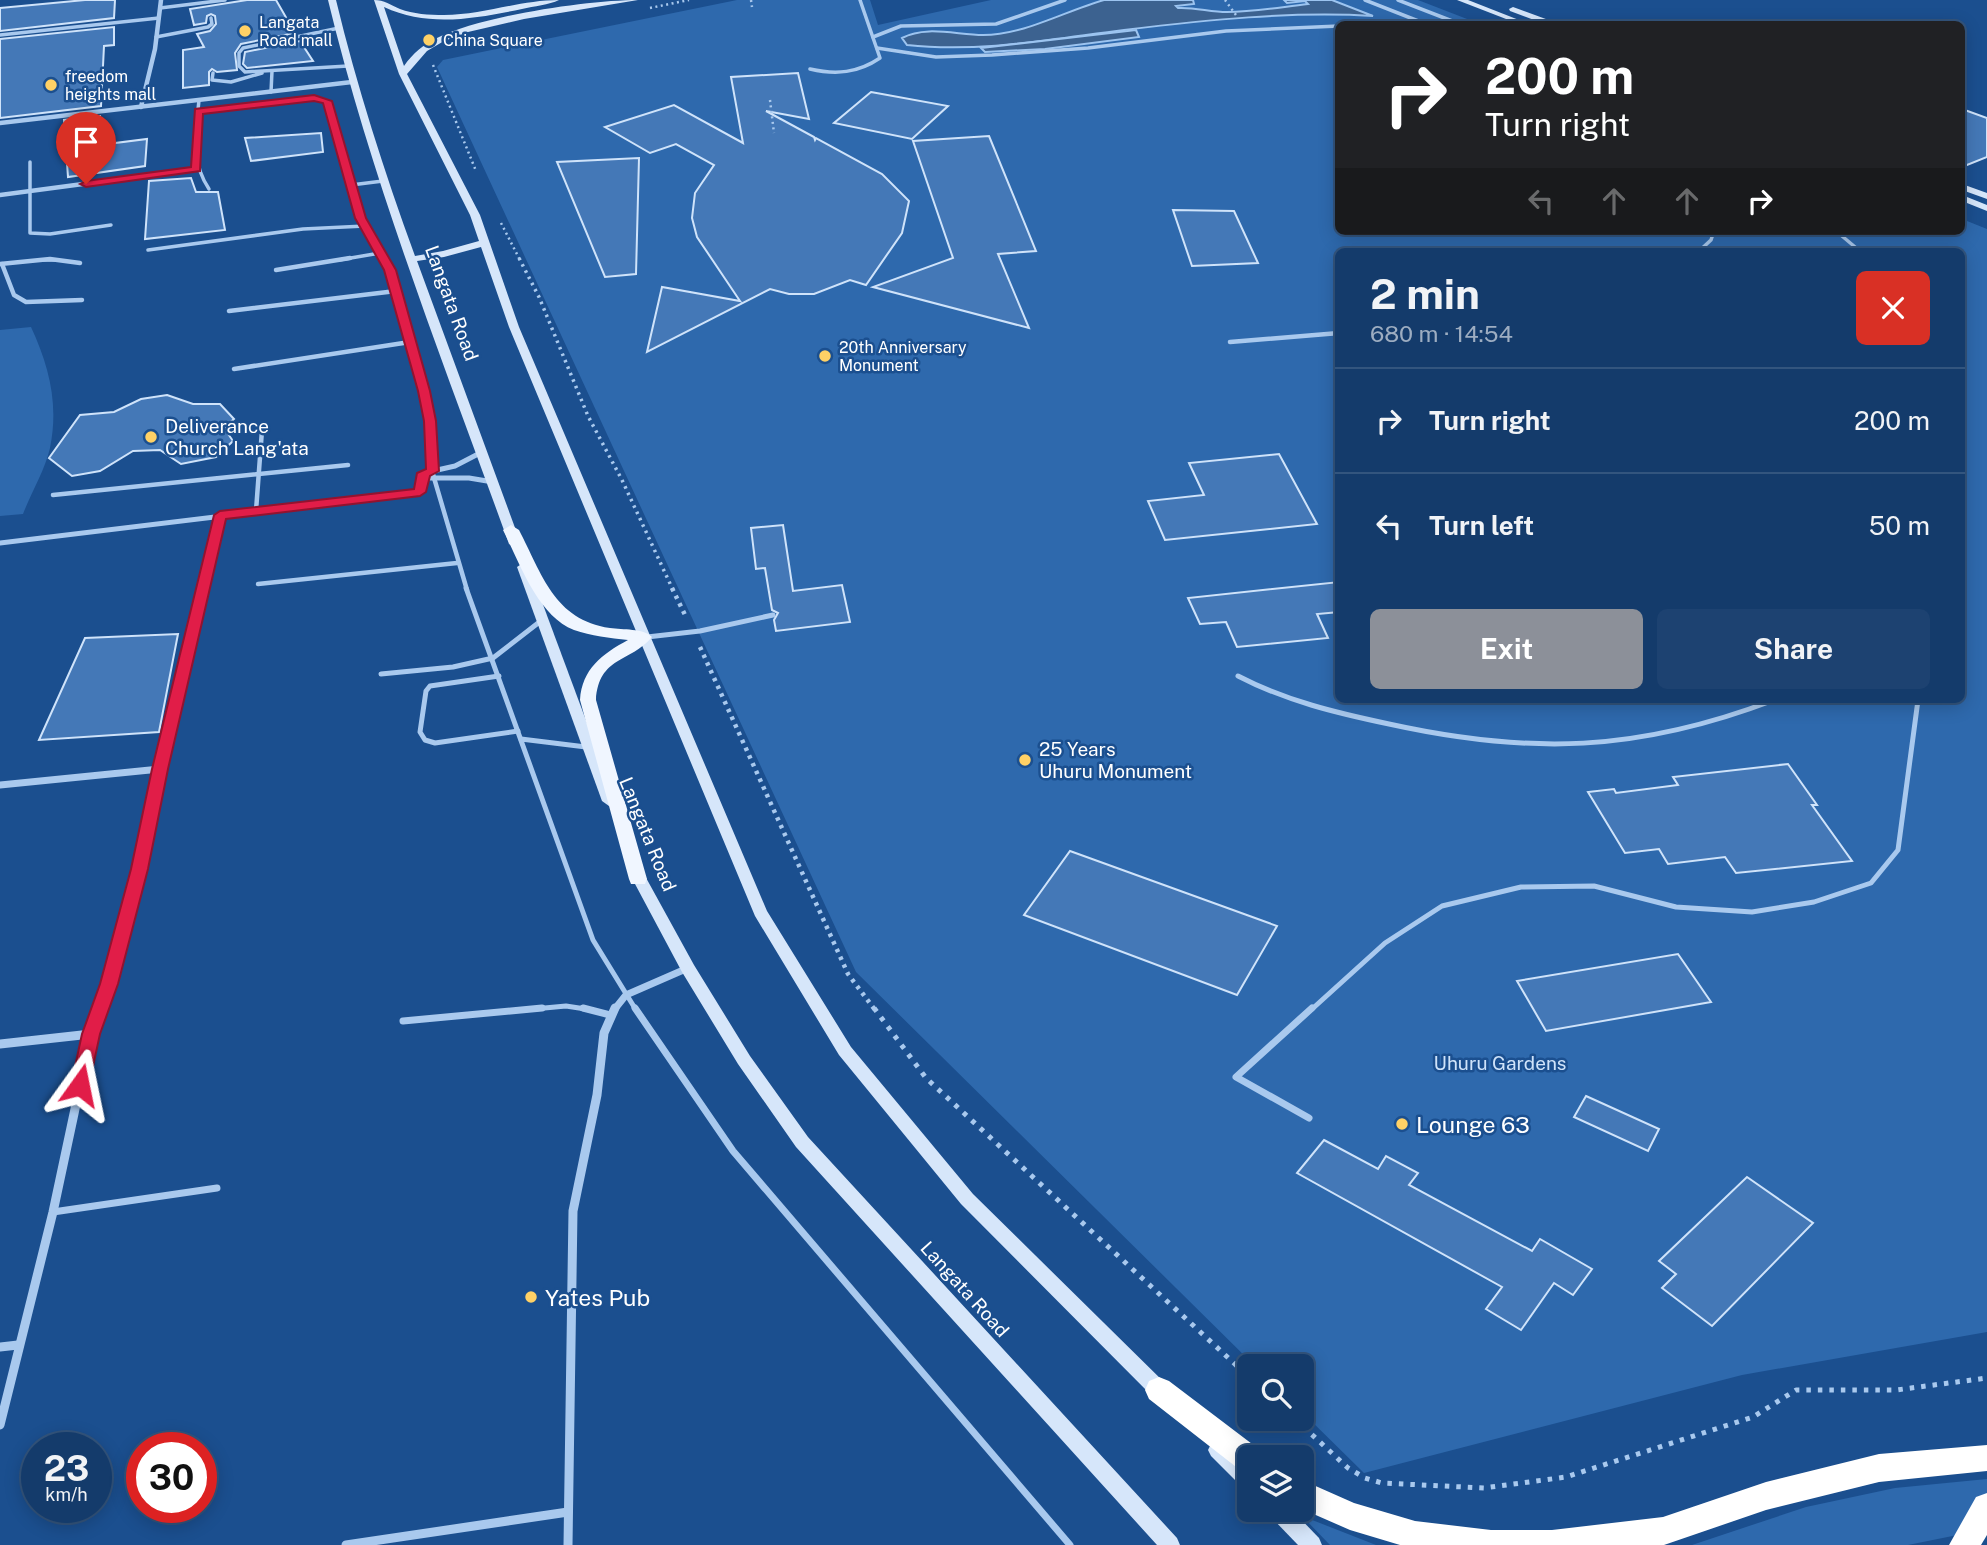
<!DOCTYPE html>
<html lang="en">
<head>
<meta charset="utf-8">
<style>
	:root { --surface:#143b6b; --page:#1d4271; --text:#f1f3f6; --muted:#9dadc1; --line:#33557e; --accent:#8c9099 }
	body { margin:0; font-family:"Public Sans",sans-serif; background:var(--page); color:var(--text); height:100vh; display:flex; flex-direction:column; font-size:26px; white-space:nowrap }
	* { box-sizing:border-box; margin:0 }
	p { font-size:23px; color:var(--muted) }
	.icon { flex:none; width:38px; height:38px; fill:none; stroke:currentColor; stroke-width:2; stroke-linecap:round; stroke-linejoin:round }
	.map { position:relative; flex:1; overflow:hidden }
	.side { position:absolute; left:1335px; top:248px; width:630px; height:455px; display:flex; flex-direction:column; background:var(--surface); border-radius:10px; box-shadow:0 4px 18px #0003,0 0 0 2px var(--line) }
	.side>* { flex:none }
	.hud { position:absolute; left:1335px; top:21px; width:630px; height:214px; border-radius:10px; box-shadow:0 4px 18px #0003,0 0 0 2px var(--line); background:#202124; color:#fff; overflow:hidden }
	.fabs { position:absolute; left:1237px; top:1354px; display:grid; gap:14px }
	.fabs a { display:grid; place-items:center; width:77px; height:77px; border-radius:10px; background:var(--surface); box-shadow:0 4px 18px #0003,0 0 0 2px var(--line); font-size:35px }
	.speed { position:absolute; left:21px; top:1432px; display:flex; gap:14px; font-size:35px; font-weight:700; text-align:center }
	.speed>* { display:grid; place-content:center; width:91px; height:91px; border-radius:50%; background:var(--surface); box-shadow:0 4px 18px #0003,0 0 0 2px var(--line); line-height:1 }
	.speed small { font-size:18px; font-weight:400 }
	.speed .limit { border:10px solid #d22; background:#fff; color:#111 }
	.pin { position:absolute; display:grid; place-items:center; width:60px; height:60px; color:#fff; margin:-72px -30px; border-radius:50% 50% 50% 0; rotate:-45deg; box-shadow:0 0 7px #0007 }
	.pin .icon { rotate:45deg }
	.me { position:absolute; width:77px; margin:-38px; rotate:12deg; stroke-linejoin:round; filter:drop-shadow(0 0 5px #0008) }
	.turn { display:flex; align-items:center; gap:24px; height:147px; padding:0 35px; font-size:32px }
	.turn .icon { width:91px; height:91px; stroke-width:2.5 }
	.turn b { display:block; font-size:49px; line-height:60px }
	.lanes { display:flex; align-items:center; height:66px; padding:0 35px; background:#0003; justify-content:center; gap:35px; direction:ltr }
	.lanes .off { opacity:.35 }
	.round { display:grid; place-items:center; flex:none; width:74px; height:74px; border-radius:10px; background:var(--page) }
	.summary { display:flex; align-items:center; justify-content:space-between; height:119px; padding:0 35px }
	h1 { font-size:42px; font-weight:700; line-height:52px }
	.primary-button { display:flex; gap:14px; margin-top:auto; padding:14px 35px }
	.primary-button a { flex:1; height:80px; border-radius:10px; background:var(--accent); color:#fff; font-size:28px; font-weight:700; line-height:80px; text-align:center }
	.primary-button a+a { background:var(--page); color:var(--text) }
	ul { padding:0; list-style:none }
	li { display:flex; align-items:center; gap:21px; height:105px; padding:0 35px; border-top:2px solid var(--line) }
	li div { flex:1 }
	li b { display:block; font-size:26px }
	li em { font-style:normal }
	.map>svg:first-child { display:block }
	.green { fill:#2e69ad; fill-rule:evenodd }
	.water { fill:#3c6290; stroke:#9cc4f0; stroke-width:2 }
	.building { fill:#4478b7; stroke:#cfe3fa; stroke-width:2 }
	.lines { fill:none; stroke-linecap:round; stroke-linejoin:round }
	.path-far3 { stroke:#a9c9ee; stroke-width:2.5; stroke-dasharray:2 3.5; stroke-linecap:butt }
	.path-far2 { stroke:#a9c9ee; stroke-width:3.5; stroke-dasharray:2.5 4.5; stroke-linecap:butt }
	.path-far1 { stroke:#a9c9ee; stroke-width:4.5; stroke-dasharray:3.5 5; stroke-linecap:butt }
	.path { stroke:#a9c9ee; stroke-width:5; stroke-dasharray:4.5 7; stroke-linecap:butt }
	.lane-far3 { stroke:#a9c9ee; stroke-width:3.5 }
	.lane-far2 { stroke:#a9c9ee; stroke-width:4.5 }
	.lane-far1 { stroke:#a9c9ee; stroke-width:5 }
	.lane { stroke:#a9c9ee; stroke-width:7 }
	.street-far3 { stroke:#a9c9ee; stroke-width:4.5 }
	.street-far2 { stroke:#a9c9ee; stroke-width:5 }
	.street-far1 { stroke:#a9c9ee; stroke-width:7 }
	.street { stroke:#a9c9ee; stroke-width:9 }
	.secondary { fill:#d6e6fa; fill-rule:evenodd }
	.primary { fill:#f0f6ff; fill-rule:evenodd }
	.highway { fill:#fff; fill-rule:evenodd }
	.route { fill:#e11d48; stroke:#92132f; stroke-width:2 }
	.poi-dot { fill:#ffd166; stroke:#1b4f8f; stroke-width:2.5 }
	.labels { text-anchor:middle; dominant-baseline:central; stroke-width:5; stroke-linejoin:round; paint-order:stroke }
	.far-poi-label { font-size:16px; fill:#fff; stroke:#1b4f8f; text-anchor:start }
	.street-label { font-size:19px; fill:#fff; stroke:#1b4f8f }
	.poi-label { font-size:19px; fill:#fff; stroke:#1b4f8f; text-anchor:start }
	.park-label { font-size:19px; fill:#cfe3fa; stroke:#1b4f8f }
	.near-poi-label { font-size:23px; fill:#fff; stroke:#1b4f8f; text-anchor:start }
</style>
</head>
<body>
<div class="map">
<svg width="1987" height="1545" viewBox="0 0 1987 1545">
	<rect width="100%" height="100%" fill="#1b4f8f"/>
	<g class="green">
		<path d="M737,0H870L878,25L991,0H1418L1480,24H1339V231H1962V219L1987,229V1332L1742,1375L1364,1473L1302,1412V1367H1256L856,972L437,67L443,60ZM1339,252H1962V700H1339Z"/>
		<path d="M31,327C49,366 59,404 50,448C45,470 31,493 23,514L0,516V330Z"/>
		<path d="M1987,1479V1529L1908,1545H1692L1806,1507L1895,1488Z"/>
		<path d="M1302,1516L1376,1545H1330Z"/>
	</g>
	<g class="water">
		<path d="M1104,0H1193L1194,4L1176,6L1178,8C1195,7 1210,12 1227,12C1255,12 1281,7 1308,4L1305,1L1287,3L1284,0H1332L1373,16C1291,11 1206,20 1124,30C1052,39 980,53 907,45L902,38C926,25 957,35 983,35C1024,35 1065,11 1104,0Z"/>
		<path d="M1136,30L1139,37L1045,49L985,52L981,48Z"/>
	</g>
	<g class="building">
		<path d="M85,0H115L114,18L0,31V8Z"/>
		<path d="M247,0H276L295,33L241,44L235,53L237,70L217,72L212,69L209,72V85L183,88V50L204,47L197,34L210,31L216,24L215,16L211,14L207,16L206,23L194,25L190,9Z"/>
		<path d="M114,27V45L104,46L101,106L0,118V39Z"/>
		<path d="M300,41L313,61L247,68L243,64L245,52Z"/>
		<path d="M798,73L809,119L766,111L814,137L815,140L816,138L882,174L909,201L902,233L866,285L850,280L814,294H789L770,289L647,352L662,287L740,301L697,237L692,218L695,193L714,165L676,144L650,153L605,127L674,105L743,143L731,77Z"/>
		<path d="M871,92L948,106L912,139L834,123Z"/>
		<path d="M1962,109L1987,118V157L1962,167Z"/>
		<path d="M100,116L99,145L147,139L145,166L68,177L64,120Z"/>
		<path d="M321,133L323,152L251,161L245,138Z"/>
		<path d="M989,136L1036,251L998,254L1029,328L873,287L953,258L913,141Z"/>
		<path d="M639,158L636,274L605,277L557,162Z"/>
		<path d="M191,178L196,192H218L225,230L145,239L149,181Z"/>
		<path d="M1173,210L1234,211L1258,263L1192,266Z"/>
		<path d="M167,395L193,404H220L234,419L224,428L233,441L216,457L181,464L160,450L133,451L100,471L72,476L49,458L80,415L114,412L141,399Z"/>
		<path d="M1279,454L1317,524L1165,540L1148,501L1204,495L1189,463Z"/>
		<path d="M783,525L793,591L842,585L850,622L776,631L774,620L778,613L772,610L765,568L756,569L751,528Z"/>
		<path d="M1339,582V612L1317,614L1328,638L1237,647L1226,622L1200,624L1188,598Z"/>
		<path d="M178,634L159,732L39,740L85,638Z"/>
		<path d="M1788,764L1817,805H1812L1852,861L1736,873L1725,857L1668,864L1659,849L1625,853L1588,792L1614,789L1616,793L1678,785L1673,777Z"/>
		<path d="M1070,851L1277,926L1237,995L1024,915Z"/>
		<path d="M1678,954L1711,1002L1546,1031L1517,981Z"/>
		<path d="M1586,1096L1659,1129L1648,1151L1574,1117Z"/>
		<path d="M1324,1140L1378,1169L1386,1156L1418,1173L1409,1185L1532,1251L1540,1239L1592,1269L1573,1295L1554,1283L1521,1330L1486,1309L1502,1287L1297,1173Z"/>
		<path d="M1747,1177L1813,1223L1712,1326L1662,1288L1676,1274L1659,1261Z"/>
	</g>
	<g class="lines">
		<g class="path-far3">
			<path d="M751,0L752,7"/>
			<path d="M1225,0L1236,15"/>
			<path d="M650,8L689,0"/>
			<path d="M433,65L476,171"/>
			<path d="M770,100L774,133"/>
			<path d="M501,223L520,260"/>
		</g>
		<path class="path-far2" d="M519,258L539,297L588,416L622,480L673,590"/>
		<g class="path-far1">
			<path d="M672,588L686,617"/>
			<path d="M700,647L848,974L875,1010"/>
		</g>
		<g class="path">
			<path d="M874,1008L926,1078L1250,1378"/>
			<path d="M1295,1419L1348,1468L1365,1478L1382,1483L1484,1488L1566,1477L1753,1417L1796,1390H1896L1987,1378"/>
		</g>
		<g class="lane-far3">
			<path d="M1365,0L1426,24"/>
			<path d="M1398,0L1460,24"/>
			<path d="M160,8L225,0"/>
			<path d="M339,28L243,48L239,53V66L245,72L348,66"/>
			<path d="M0,35L159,18"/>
			<path d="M156,37L208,27L212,24L211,18"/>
			<path d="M873,37L901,26L996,24L1065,0"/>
			<path d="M877,48L936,57L992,55L1088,48L1226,31L1339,26"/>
			<path d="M810,69C836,75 858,73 880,58L860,0"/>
			<path d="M213,73L212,80L231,82L262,73"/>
			<path d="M271,92L272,71"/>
			<path d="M199,100C196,132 190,161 209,189"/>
			<path d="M198,111L314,98L327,101L361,218L385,260"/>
			<path d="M30,162V233L50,234L111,225"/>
			<path d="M351,185L383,181"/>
			<path d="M1836,231L1861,252"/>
			<path d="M148,250L303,229L365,226"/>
			<path d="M1698,252L1711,240L1714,231"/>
			<path d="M43,260H55"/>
			<path d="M339,260L380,253"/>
		</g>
		<g class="lane-far2">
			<path d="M384,258L390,269L424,391L430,421L432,471L467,590"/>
			<path d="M0,264L50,259L80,263"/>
			<path d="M2,264L14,295L26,302L82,300"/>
			<path d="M276,270L350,258"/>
			<path d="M229,311L396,291"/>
			<path d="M1230,342L1339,333"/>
			<path d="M234,369L410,342"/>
			<path d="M53,495L348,465"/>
			<path d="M256,511L262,430"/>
			<path d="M258,584L457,563"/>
		</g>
		<g class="lane-far1">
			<path d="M466,588L593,940L636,1010"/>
			<path d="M647,637L700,631L773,615"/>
			<path d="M381,674L453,667L493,658L542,620"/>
			<path d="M499,676L430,686L426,691L420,732L425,740L435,743L518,731"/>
			<path d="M1238,676C1286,701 1337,713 1389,724C1530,755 1638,752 1774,700"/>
			<path d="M521,739L586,747"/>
			<path d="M523,1010L566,1006L592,1010"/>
			<path d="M1311,1010L1385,943L1442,906L1521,887L1594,886L1676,907L1752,912L1814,902L1871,883L1898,850L1918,700"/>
		</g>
		<g class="lane">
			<path d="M583,1008L610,1015"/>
			<path d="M635,1008L733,1151L1070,1545"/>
			<path d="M403,1021L542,1008"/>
			<path d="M1309,1118L1236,1077L1312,1008"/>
			<path d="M53,1212L217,1188"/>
		</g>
		<g class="street-far3">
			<path d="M141,107L155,49L161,0"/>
			<path d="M0,123L352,82"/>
			<path d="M0,195L196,169"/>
		</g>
		<g class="street-far2">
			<path d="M422,481L424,473L455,466L482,452"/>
			<path d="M420,492L425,478H469L493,482"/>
			<path d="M0,543L420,492"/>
			<path d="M203,590L221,515"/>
		</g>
		<g class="street-far1">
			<path d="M0,785L160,769"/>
			<path d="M100,1010L139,869L204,588"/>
			<path d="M614,1010L626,995L688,968"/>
		</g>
		<g class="street">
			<path d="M0,1044L91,1034"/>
			<path d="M0,1347L18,1345"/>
			<path d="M0,1425L53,1212L91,1034L100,1008"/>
			<path d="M346,1545L568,1512"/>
			<path d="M568,1545L573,1211L597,1095L604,1033L615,1008"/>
		</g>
		<g class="secondary">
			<path d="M328,0H336C357,87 384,171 415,256L443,251L479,241L470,215L399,74L374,0C384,0 391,5 400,9C413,14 429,15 444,15C483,15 520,0 559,0C549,5 534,6 522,9C477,18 429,28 384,7L404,66C413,53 423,45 437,38C481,16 588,0 638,0L524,19L468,32L444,41L427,51L407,74L480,215L519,327L767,911L851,1047L973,1194L1169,1387L1172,1393L1169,1399L1162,1402L1155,1399L961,1204L839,1055L755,916L509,327L481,247L444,257L417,261L521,544L515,548L509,544C444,364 373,186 328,0Z"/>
			<path d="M1457,0H1468L1529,24H1519Z"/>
			<path d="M1513,7L1554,22L1555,24H1545L1510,11L1509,9Z"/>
			<path d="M1962,184L1987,193V199L1962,190Z"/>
			<path d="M1962,195L1987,205V211L1962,201Z"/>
			<path d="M523,563L529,567L616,801L614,804L609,806L602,801L517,567Z"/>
			<path d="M634,864L639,865L694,965L750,1056L808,1137L1177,1538L1180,1545H1157L796,1147L738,1064L682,972L627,869Z"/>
			<path d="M1218,1441L1225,1444L1250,1468V1491L1243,1488L1211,1456L1208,1450L1211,1444Z"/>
			<path d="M1268,1510H1292L1319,1538L1322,1545H1298L1271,1517Z"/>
		</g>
		<path class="primary" d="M511,525L519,530C542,574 554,620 610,628C623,630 643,628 652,637C630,663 599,656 596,700L647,879L645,884H631L629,879L580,700C582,669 602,654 628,640C610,638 591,636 574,630C537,615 520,563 503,530Z"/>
		<g class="highway">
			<path d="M1159,1377L1169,1381L1260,1450L1264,1458H1250V1473L1240,1470L1149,1399L1145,1390L1149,1381Z"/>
			<path d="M1987,1445V1471L1879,1482L1766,1510L1664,1545H1400L1350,1530L1302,1509V1480L1354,1503L1415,1521L1491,1530H1552L1663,1517L1766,1482L1879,1454Z"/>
			<path d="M1987,1493V1535L1981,1545H1949L1976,1497Z"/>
		</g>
	</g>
	<path class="route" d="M314,95L332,101L366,218L396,270L430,391L436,421L439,471L430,476L426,492L420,496L226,519L168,769L148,869L118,984L100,1034L89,1085L87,1090L80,1092L73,1090L71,1085L82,1034L100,984L131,869L152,769L214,515L220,511L414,489L417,473L426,469L424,421L418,391L384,270L355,218L323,103L314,101L203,114L200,171L86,187L80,184L86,181L191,167L195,109Z"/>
	<g class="poi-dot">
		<circle cx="245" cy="31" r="7"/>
		<circle cx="429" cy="40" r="7"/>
		<circle cx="51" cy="85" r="7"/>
		<circle cx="825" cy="356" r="7"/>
		<circle cx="151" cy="437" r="7"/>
		<circle cx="1025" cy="760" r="7"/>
		<circle cx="1402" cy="1124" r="7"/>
		<circle cx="531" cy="1297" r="7"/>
	</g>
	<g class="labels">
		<g class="far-poi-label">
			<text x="259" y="22">Langata<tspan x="259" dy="18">Road mall</tspan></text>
			<text x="443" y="40">China Square</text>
			<text x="65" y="76">freedom<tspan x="65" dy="18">heights mall</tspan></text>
			<text x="839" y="347">20th Anniversary<tspan x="839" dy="18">Monument</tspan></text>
		</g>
		<g class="street-label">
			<text transform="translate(452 303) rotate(70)">Langata Road</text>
			<text transform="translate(648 834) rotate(68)">Langata Road</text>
			<text transform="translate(965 1289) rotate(48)">Langata Road</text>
		</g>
		<g class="poi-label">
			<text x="165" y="426">Deliverance<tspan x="165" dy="22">Church Lang'ata</tspan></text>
			<text x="1039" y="749">25 Years<tspan x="1039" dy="22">Uhuru Monument</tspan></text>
		</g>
		<g class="park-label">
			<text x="1500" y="1063">Uhuru Gardens</text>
		</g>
		<g class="near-poi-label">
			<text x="1416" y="1124">Lounge 63</text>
			<text x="545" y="1297">Yates Pub</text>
		</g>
	</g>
</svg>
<div class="fabs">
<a><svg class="icon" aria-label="search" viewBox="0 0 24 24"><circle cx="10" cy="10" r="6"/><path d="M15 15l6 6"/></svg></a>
<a><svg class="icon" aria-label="layers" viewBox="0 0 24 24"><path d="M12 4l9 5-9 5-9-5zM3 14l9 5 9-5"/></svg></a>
</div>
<div class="speed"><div>23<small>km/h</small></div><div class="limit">30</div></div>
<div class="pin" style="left:86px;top:184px;background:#d93025"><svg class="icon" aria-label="arrive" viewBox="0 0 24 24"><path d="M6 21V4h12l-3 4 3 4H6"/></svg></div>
<svg class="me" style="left:80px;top:1085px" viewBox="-20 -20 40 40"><path d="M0-17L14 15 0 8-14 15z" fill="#e11d48" stroke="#fff" stroke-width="4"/></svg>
<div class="hud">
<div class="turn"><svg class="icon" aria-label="right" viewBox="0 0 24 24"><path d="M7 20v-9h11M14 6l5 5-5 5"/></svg><div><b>200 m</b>Turn right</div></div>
<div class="lanes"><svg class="icon off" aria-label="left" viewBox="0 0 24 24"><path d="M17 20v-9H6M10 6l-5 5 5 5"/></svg><svg class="icon off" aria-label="ahead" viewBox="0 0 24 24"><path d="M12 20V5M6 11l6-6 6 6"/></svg><svg class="icon off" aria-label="ahead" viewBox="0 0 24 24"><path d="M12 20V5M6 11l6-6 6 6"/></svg><svg class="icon" aria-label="right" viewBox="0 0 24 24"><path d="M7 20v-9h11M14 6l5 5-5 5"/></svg></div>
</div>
<section class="side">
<div class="summary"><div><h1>2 min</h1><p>680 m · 14:54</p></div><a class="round" style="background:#d93025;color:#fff"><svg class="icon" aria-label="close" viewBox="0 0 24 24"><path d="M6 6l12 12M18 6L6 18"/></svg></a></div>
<ul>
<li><svg class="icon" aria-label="right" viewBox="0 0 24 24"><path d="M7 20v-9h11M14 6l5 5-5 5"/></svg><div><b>Turn right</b></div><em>200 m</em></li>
<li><svg class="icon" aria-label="left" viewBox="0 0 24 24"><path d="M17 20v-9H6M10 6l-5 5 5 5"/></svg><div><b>Turn left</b></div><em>50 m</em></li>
</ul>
<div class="primary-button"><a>Exit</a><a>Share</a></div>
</section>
</div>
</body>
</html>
